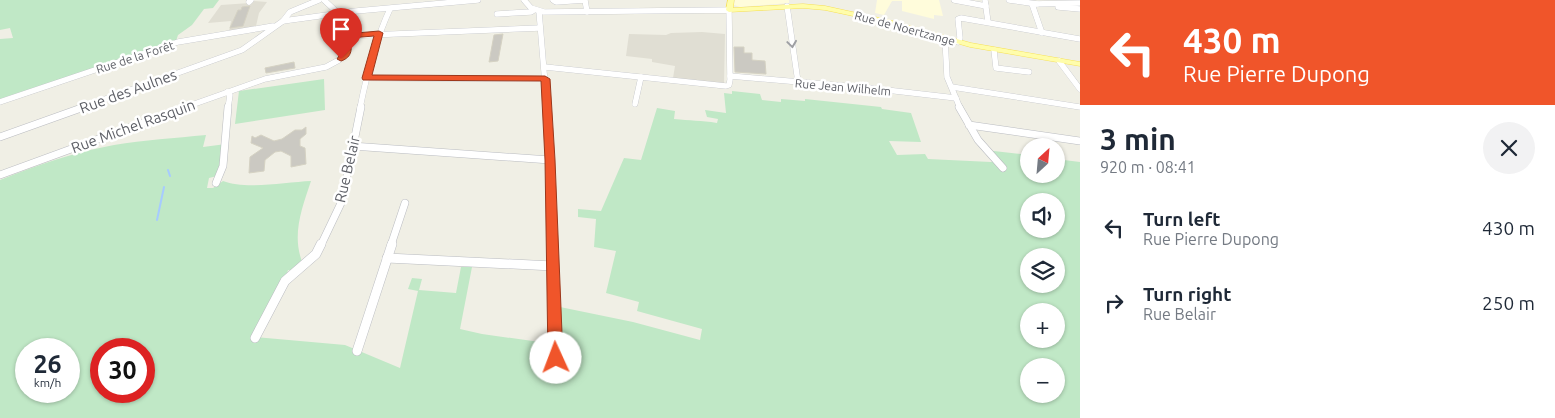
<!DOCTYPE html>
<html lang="en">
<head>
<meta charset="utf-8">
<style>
	:root { --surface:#fff; --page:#f2f2f3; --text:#1f2937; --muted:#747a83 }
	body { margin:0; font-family:Ubuntu,sans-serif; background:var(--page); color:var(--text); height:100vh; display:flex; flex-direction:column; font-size:19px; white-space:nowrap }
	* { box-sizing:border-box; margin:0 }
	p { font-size:16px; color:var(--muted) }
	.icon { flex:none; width:28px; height:28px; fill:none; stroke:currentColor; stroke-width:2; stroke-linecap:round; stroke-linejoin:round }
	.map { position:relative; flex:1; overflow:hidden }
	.details { display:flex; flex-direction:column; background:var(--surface); width:475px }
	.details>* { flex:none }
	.hud { background:#f0552a; color:#fff; overflow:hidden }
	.needle { width:32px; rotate:26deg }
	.buttons { position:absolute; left:1020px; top:138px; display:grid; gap:10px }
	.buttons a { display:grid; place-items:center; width:45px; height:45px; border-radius:50%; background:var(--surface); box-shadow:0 1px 4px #0004; font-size:25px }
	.speed { position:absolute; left:15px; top:338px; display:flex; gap:10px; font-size:25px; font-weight:700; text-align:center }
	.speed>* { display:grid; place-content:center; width:65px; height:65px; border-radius:50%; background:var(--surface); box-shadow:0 1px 4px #0004; line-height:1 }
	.speed small { font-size:12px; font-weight:400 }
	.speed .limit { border:8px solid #d22; background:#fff; color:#111 }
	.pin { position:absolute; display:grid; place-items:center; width:42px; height:42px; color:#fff; margin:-51px -21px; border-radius:50% 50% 50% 0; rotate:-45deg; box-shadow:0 0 5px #0007 }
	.pin .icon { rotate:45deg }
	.me { position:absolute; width:55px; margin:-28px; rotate:358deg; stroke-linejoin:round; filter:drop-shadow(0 0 4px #0008) }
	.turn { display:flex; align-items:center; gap:18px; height:105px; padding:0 20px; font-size:22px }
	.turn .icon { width:65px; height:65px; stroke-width:2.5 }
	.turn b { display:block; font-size:35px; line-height:42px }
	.round { display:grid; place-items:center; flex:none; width:52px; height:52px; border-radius:26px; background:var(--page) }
	.summary { display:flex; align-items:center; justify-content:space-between; height:85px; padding:0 20px }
	h1 { font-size:30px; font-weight:700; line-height:38px }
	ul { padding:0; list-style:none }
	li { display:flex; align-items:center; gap:15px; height:75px; padding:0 20px }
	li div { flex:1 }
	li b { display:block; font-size:19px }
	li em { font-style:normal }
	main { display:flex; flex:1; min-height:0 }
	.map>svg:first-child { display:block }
	.commercial { fill:#fffcdb }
	.education { fill:#e0ded3 }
	.green { fill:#c0e8c6; fill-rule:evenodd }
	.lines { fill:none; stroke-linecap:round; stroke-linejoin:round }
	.stream { stroke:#a6cbff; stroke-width:2 }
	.building { fill:#cbc9c2; stroke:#d5d2c3 }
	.minor-far2-casing { stroke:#babcc1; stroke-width:6 }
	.minor-far1-casing { stroke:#babcc1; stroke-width:8 }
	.minor-casing { stroke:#babcc1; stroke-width:10 }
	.major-casing { stroke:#f7e156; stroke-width:1 }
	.minor-far2 { stroke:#fff; stroke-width:5.5 }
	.minor-far1 { stroke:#fff; stroke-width:7 }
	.minor { stroke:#fff; stroke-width:9 }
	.major { fill:#fffdab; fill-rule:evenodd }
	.oneway { stroke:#9e9fa3 }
	.route { fill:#f0552a; stroke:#9c371b }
	.labels { text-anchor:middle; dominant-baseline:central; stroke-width:5; stroke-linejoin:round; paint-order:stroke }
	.far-street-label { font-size:12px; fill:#5d5f66; stroke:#fff }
	.street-label { font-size:15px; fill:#5d5f66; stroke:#fff }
</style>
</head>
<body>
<main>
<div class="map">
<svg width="1080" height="418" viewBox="0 0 1080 418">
	<rect width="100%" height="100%" fill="#f0efe5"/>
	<g class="commercial">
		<path d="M735,0H789V3L740,7L734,5Z"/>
		<path d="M877,0H939L943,16L934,15V19L902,11V1H892L884,15L875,13Z"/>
	</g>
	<g class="education">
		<path d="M253,1L267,2L259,13L256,26L229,31L231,21L208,23L221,5L250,3Z"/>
		<path d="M702,32L725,34L724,84L673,78L675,66L652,62V59L626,56L629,34L666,35L671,33Z"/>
	</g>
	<g class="green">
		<path d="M0,0H219L213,8L204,9L192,25L178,35L176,41L0,100V39L13,38L10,28L0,30Z"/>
		<path d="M324,79L325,110L235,124L239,91Z"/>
		<path d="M732,91L760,94L762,100L781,102V99L805,101V99L881,107L882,109L911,113L921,142L889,141L897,155L925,154L928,159L991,162L994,161L985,150L1029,155V174H1056V159L1080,162V418H0V180C37,165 75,152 114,145C144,140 175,138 206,135L203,147L226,144L221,175L209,178L207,188H213L223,181C246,190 286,182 311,181C302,208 291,236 303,264L292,271L288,270L285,281L255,337L345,345L400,368L418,291L408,289L412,278L422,279L419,290L456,293L461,267H472L460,329L482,334L561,345L560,307L633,322L700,340L702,329L637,311L639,302L606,293L616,251L594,247L596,219L578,217V209L601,211L624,158L641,160L657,108L675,111L674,119C690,121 701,120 717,123L718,119L707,117L705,110L726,113L724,93L732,94ZM1029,201H1056V229H1029ZM1029,256H1056V284H1029ZM1029,311H1056V339H1029ZM26,349H69V391H26ZM101,349H144V391H101ZM1029,366H1056V394H1029Z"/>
	</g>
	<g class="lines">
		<g class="stream">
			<path d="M168,170L170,176"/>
			<path d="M157,220L164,187"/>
		</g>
	</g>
	<g class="building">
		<path d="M250,6L243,26L230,28L238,10H241L242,7Z"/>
		<path d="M503,34L498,61L489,62L494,35Z"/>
		<path d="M734,47H744V53H752V60L765,61L766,74L735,72Z"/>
		<path d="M294,62L295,68L266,73L265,68Z"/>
		<path d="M306,127V134L300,139V146L305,148L306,164L291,167V156L281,151L275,152L265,160L264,171L249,173L250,157L263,148L251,143L252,136L255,138L261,135L274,141L282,139L295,130H302Z"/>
	</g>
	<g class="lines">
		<g class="minor-far2-casing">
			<g id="minor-far2">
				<path d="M324,0L338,13"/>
				<path d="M524,0L531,8L544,12L729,10L730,80L729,85L726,86L545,67"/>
				<path d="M553,0L556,2L585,0L587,12"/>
				<path d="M954,0L986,6"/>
				<path d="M985,0L988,22"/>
				<path d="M1009,0L1037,4"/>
				<path d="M249,2L251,0"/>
				<path d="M787,6L798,82"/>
				<path d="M1058,7L1080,9"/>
				<path d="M539,11L547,108"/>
				<path d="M497,14L531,12L534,10"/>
				<path d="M283,21L356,11L478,0"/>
				<path d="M1042,33L1032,4L1080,3"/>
				<path d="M345,36L540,28"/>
				<path d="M945,38L947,77L960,108"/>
				<path d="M958,42L960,38L958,19L961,18L1080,39"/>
				<path d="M994,50L996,68L1029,72"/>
				<path d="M1059,61L1080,89"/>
				<path d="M730,76L869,88L956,98"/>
				<path d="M366,78L545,79"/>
				<path d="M952,87L1080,107"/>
				<path d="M227,92L230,95L228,108"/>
				<path d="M0,102L178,42L273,26"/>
				<path d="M635,104L641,77"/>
				<path d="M80,108L242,50L283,21L290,12L319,0"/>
				<path d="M183,108L265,79L326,67L339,60L345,55L348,48L338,13"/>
				<path d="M360,108C367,73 375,41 390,9"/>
			</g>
		</g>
		<g class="minor-far1-casing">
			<g id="minor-far1">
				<path d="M547,107L553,245"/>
				<path d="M959,107L978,140L1003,168"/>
				<path d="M969,125L1080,141"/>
				<path d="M0,137L84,107"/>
				<path d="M352,146L550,160"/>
				<path d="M0,175L186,107"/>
				<path d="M216,183L223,166L228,107"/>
				<path d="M321,245L342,201L361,107"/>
				<path d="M391,245L405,203"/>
			</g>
		</g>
		<g class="minor-casing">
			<g id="minor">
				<path d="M553,244L556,358"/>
				<path d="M387,258L553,266"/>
				<path d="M255,338L285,281L316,254L321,244"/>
				<path d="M357,351L392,244"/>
			</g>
		</g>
		<g class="major-casing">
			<path id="major" d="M728,0H734L733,8L803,4L825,6L889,20L971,43L1080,62V66L970,47L886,23L825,10L803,8L729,12L726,10Z"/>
		</g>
		<use href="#minor-far2" class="minor-far2"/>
		<use href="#minor-far1" class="minor-far1"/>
		<use href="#minor" class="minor"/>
		<use href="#major" class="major"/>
	</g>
	<defs><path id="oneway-chevron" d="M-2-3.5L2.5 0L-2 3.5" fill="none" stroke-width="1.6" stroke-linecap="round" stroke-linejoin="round" transform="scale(1.25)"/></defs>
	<use class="oneway" href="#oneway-chevron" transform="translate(792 44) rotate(82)"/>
	<path class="route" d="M379,31L383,33L372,75L545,76L550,79L555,160L563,358L561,362L556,364L550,362L548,358L545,160L541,81L363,80L362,78L374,36L350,38C352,48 353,57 341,61L337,59L344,48L341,36L345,34Z"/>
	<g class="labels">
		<g class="far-street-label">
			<text transform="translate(905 28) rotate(15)">Rue de Noertzange</text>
			<text transform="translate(135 57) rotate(-18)">Rue de la Forêt</text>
			<text transform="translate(843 87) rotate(5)">Rue Jean Wilhelm</text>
		</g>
		<g class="street-label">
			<text transform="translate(128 91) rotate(-20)">Rue des Aulnes</text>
			<text transform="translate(133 126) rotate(-20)">Rue Michel Rasquin</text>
			<text transform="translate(347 169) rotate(-77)">Rue Belair</text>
		</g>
	</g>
</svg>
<div class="buttons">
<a><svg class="needle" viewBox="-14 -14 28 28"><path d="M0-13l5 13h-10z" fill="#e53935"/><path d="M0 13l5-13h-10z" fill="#747a83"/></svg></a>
<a><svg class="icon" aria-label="sound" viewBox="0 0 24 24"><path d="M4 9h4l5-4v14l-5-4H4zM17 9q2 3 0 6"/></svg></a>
<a><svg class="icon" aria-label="layers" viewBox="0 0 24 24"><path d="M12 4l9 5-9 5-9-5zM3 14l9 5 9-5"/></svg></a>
<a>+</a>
<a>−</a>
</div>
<div class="speed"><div>26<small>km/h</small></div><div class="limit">30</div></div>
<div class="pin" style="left:341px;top:59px;background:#d93025"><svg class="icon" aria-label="arrive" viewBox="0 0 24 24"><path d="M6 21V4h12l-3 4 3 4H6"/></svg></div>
<svg class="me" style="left:556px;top:358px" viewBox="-20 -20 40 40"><circle r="19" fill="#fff"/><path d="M0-13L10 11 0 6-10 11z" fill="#f0552a"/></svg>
</div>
<section class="details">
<div class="hud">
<div class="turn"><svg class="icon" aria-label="left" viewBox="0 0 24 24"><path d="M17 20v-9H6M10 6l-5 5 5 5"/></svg><div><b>430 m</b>Rue Pierre Dupong</div></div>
</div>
<div class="summary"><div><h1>3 min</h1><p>920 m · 08:41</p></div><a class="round"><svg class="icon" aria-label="close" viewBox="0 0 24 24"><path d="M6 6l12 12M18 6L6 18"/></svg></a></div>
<ul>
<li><svg class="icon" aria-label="left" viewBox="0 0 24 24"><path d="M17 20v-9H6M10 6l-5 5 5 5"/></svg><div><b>Turn left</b><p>Rue Pierre Dupong</p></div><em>430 m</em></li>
<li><svg class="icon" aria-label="right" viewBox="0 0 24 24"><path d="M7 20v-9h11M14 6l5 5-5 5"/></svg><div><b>Turn right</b><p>Rue Belair</p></div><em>250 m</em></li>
</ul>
</section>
</main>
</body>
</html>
